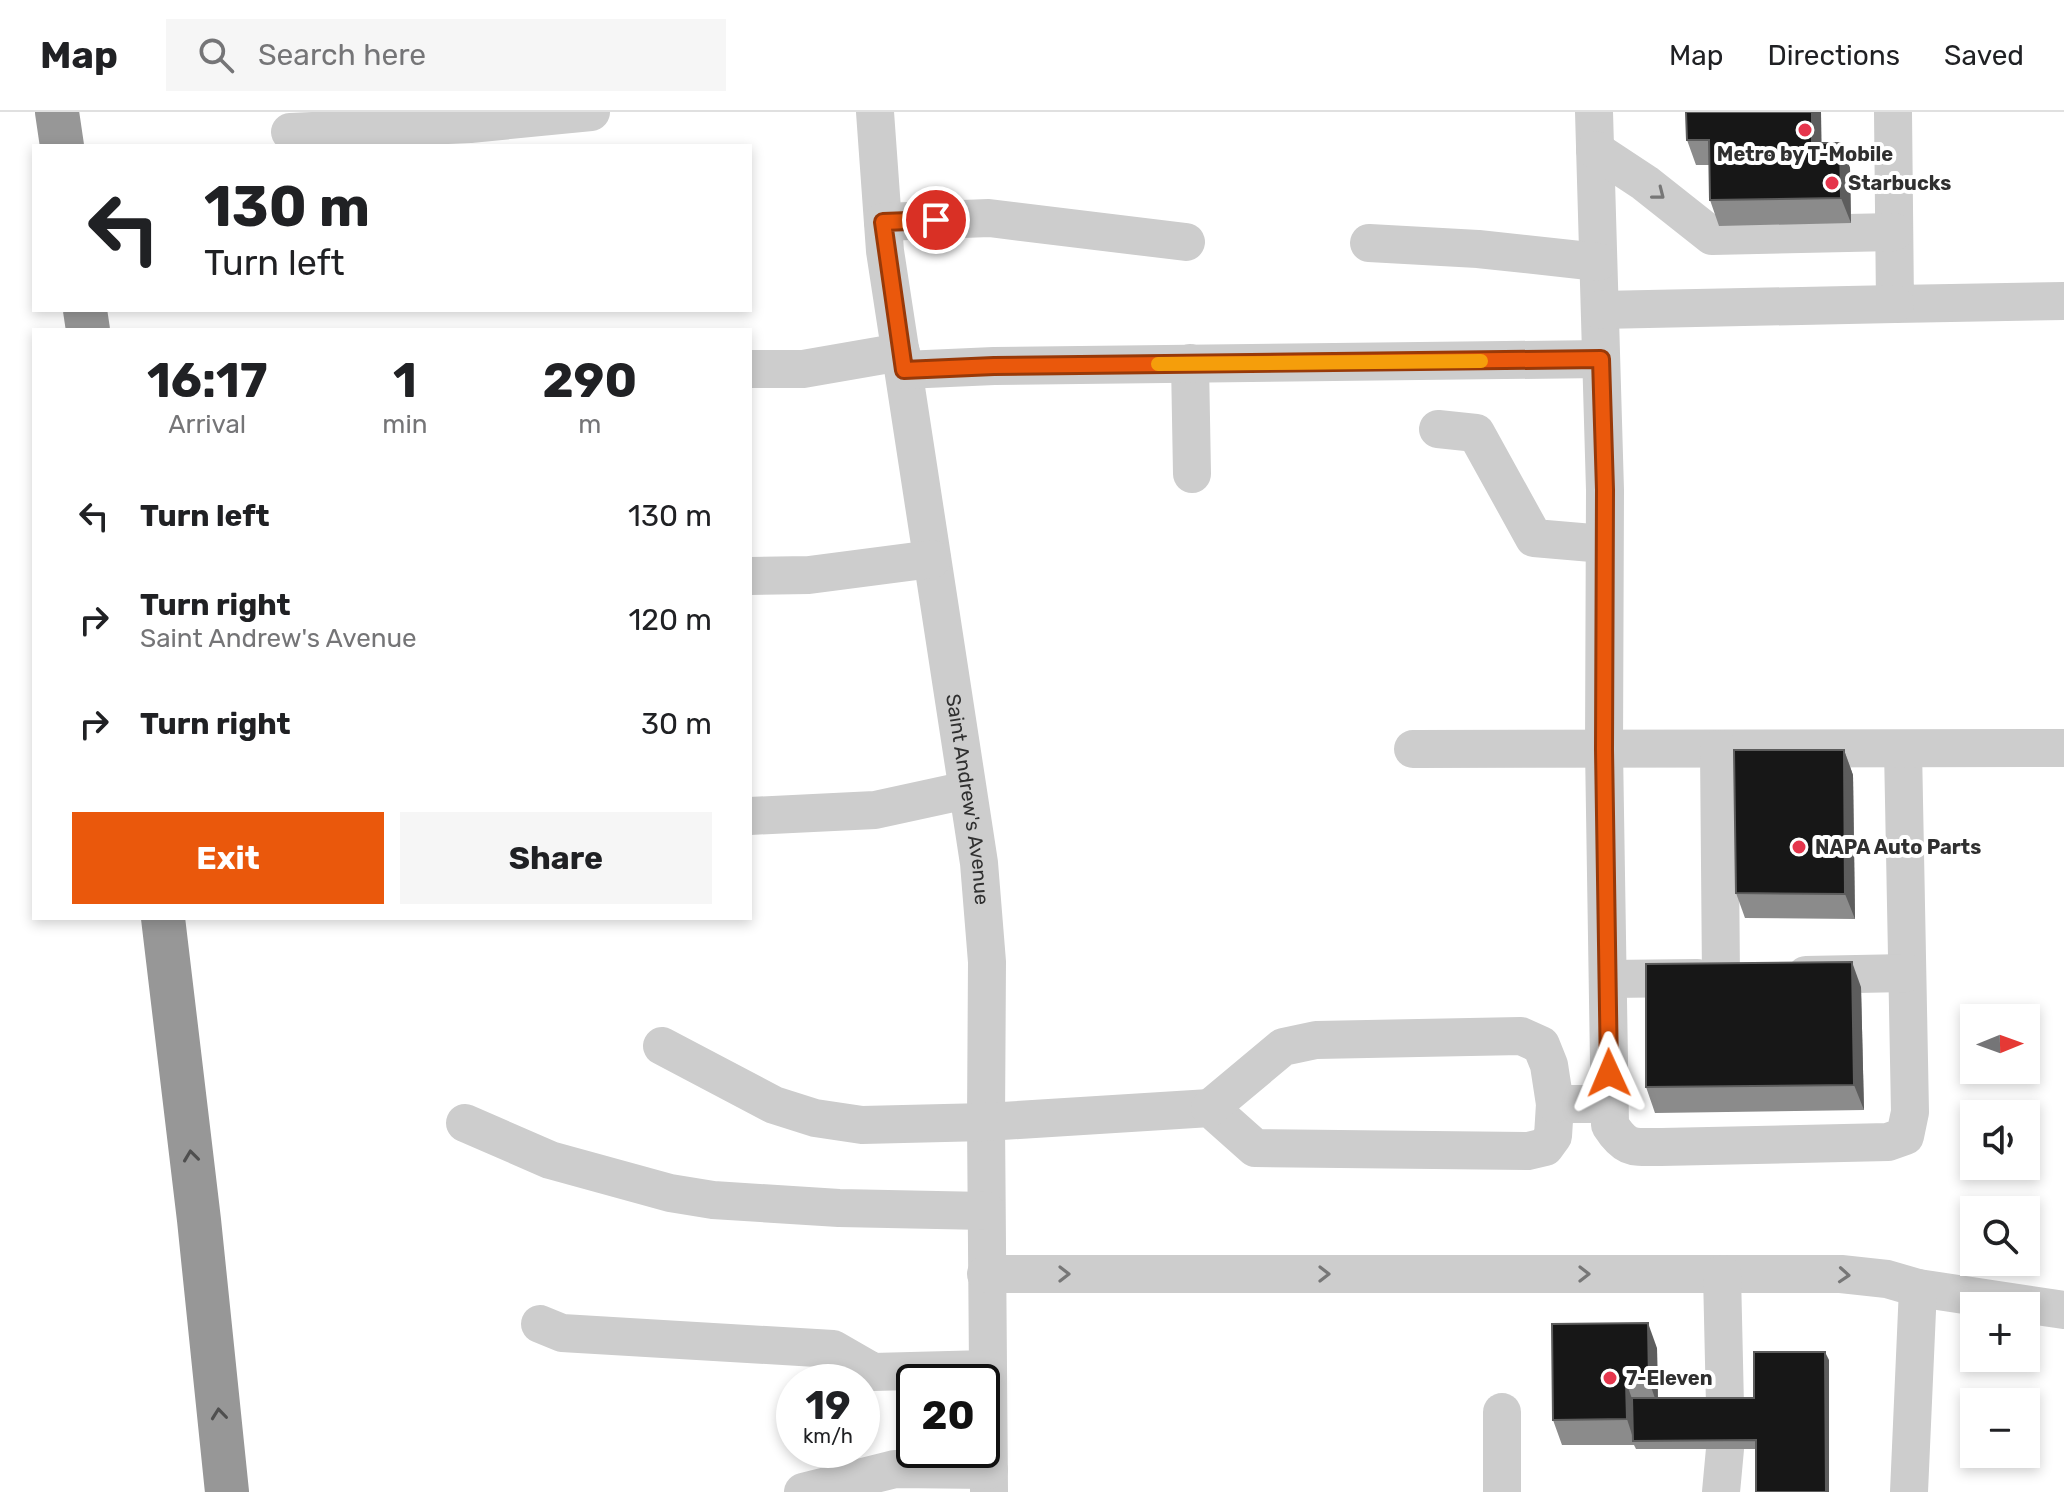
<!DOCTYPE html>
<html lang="en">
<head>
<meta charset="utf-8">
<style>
	:root { --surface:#fff; --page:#f6f6f6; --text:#202124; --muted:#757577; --line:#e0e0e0; --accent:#ea580c }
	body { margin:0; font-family:Rubik,sans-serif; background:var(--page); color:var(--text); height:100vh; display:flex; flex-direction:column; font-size:30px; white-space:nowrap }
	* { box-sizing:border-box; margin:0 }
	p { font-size:26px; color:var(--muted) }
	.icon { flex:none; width:44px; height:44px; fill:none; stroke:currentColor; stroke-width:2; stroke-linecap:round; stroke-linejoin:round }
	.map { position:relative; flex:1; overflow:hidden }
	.sheet { position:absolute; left:32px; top:216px; width:720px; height:592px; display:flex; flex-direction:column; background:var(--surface); border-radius:0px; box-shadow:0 4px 12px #0003 }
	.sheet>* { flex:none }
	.top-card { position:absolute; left:32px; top:32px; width:720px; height:168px; border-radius:0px; box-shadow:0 4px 12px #0003; background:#fff; color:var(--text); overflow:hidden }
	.needle { width:52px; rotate:89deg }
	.controls { position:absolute; left:1960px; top:892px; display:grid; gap:16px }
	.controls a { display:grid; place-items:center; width:80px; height:80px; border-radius:0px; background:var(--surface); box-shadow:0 4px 12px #0003; font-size:40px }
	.speed { position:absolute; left:776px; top:1252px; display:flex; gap:16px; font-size:40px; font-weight:700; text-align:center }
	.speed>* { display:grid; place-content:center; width:104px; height:104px; border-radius:50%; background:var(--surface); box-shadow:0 4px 12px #0003; line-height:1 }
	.speed small { font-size:20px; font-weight:400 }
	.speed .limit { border:4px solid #111; border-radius:12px; background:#fff; color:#111 }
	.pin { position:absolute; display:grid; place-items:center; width:68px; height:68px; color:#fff; margin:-34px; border:4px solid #fff; border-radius:50%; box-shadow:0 2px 8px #0007 }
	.me { position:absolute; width:88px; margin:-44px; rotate:359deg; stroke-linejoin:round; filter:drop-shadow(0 0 6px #0008) }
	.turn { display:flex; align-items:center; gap:28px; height:168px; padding:0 40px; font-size:36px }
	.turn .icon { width:104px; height:104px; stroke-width:2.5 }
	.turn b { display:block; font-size:56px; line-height:68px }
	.eta { display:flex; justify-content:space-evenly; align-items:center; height:136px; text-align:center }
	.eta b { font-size:48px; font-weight:700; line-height:56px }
	.primary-button { display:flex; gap:16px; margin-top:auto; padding:16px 40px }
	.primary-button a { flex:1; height:92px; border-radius:0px; background:var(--accent); color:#fff; font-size:32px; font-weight:700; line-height:92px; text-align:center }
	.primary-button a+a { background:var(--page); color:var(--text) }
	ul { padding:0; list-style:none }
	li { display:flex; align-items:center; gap:24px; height:104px; padding:0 40px }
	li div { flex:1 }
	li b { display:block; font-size:30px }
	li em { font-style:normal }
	header { display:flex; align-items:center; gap:48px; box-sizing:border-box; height:112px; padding:0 40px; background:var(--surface); border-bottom:2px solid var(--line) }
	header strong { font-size:38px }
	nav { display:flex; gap:44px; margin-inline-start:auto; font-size:28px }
	.search { width:560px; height:72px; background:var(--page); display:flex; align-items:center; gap:20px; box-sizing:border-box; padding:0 28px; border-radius:0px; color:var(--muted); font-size:30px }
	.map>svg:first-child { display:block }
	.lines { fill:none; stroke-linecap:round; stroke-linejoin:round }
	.minor { stroke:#cdcdcd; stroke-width:38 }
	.highway { stroke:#979797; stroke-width:44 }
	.wall { fill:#8b8b8b }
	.shaded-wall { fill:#5d5d5d }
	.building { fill:#171717; stroke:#5d5d5d; stroke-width:2 }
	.oneway { stroke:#777 }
	.oneway2 { stroke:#4f4f4f }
	.route-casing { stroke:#983908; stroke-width:20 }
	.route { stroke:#ea580c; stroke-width:14 }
	.slow { stroke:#f59e0b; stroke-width:14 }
	.poi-dot { fill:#e5354c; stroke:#fff; stroke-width:3 }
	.labels { text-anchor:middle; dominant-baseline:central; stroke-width:8; stroke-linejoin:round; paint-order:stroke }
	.poi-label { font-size:20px; font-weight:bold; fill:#303030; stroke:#fff; text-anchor:start }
	.street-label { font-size:20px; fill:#303030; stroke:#fff }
</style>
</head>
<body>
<header>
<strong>Map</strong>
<div class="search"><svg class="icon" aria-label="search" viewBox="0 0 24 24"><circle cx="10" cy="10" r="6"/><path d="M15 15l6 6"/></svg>Search here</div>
<nav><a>Map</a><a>Directions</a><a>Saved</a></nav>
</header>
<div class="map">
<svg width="2064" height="1380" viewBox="0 0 2064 1380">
	<rect width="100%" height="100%" fill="#fff"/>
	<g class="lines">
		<g class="minor">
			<path id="s1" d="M875,0L885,139L979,751L987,850L986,1010L989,1380"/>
			<path d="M1594,0L1605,378L1604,637L1610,1013C1626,1038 1633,1035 1661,1035L1888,1030L1905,1024L1910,1000L1903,637"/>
			<path d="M1893,0L1895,192L2064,189"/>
			<path d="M290,20L470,12L591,0"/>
			<path d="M1595,38L1645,71L1712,124L1894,120"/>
			<path d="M883,110L989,106L1186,130"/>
			<path d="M1369,131L1478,137L1598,150"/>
			<path d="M1600,198L1895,192"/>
			<path d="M1190,251L1192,362"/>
			<path d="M750,257H803L901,240"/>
			<path d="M904,258L994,254L1601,247"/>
			<path d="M1438,317L1476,321L1534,426L1604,432"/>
			<path d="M750,464L809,463L932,447"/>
			<path d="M1413,637L2064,636"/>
			<path d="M1719,637L1721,865"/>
			<path d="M750,704L875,698L967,678"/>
			<path d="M1806,863L1907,861"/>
			<path d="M1608,867L1697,866"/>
			<path d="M662,934L774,993L815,1006L862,1013L986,1010L1210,996L1255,1036L1528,1039L1545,1035L1553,1024L1555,992H1609"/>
			<path d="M1210,996L1283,935L1316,928L1521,924L1541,933L1549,953L1555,992"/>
			<path d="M465,1011L550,1048L670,1081L713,1088L839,1096L986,1099"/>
			<path d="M986,1162H1841L1887,1167L1918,1176L2064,1198"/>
			<path d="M1722,1162L1725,1294"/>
			<path d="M540,1212L562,1221L833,1237L873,1260L987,1257"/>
			<path d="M1502,1300V1380"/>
			<path d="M803,1380L895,1357L989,1358"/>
			<path d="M1721,1380L1725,1337"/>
			<path d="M1909,1380L1918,1176"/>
		</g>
		<g class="highway">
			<path d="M57,0L62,34"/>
			<path d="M85,198L88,218"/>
			<path d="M163,806L199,1108L227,1380"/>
		</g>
	</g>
	<g class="wall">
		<path d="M1686,0L1821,31H1840L1850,56L1851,111L1719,114L1710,88V53H1696L1687,28Z"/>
		<path d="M1844,638L1853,663L1855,807L1745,806L1736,781Z"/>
		<path d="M1861,875L1864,998L1655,1001L1646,975Z"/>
		<path d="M1657,1236L1658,1286H1754L1829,1248L1756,1337H1636L1634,1333H1562L1553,1308Z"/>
	</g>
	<g class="shaded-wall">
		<path d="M1812,0H1821L1822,56L1812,31Z"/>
		<path d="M1840,31L1850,56L1851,111L1841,86Z"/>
		<path d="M1844,638L1853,663L1855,807L1845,782Z"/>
		<path d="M1852,850L1861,875L1864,998L1854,973Z"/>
		<path d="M1648,1211L1657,1236L1658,1295L1649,1269Z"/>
		<path d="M1825,1240L1829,1248V1380H1826Z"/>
		<path d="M1626,1270L1635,1295L1634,1329L1627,1307Z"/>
	</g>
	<g class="building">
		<path d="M1686,0H1812V31H1840L1841,86L1710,88L1709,28H1687Z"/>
		<path d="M1734,638H1844L1845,782L1736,781Z"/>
		<path d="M1852,850L1854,973L1646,975V852Z"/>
		<path d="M1648,1211L1649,1269L1626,1270L1627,1307L1553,1308L1552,1212Z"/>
		<path d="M1754,1240H1825L1826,1380H1756V1328L1633,1329L1632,1286H1754Z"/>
	</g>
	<defs><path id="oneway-chevron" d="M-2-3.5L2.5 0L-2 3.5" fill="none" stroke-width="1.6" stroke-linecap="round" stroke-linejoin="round" transform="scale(2)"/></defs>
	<g class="oneway">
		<use href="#oneway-chevron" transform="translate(1659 82) rotate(38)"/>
		<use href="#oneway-chevron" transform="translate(1064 1162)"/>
		<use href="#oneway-chevron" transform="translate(1324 1162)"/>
		<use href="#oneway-chevron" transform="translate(1584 1162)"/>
		<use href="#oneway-chevron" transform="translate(1844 1163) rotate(4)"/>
	</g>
	<g class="oneway2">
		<use href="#oneway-chevron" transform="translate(191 1044) rotate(-97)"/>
		<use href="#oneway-chevron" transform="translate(219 1302) rotate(-96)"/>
	</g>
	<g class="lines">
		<g class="route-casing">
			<path id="route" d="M936,108L883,110L904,258L994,254L1601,247L1605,378L1604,637L1609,961"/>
		</g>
		<use href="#route" class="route"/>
		<path class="slow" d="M1158,252L1481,249"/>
	</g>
	<g class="poi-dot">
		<circle cx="1805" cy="18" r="8"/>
		<circle cx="1832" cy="71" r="8"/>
		<circle cx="1799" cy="735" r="8"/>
		<circle cx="1610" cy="1266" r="8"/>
	</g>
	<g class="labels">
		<g class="poi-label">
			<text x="1805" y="42" text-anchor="middle">Metro by T-Mobile</text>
			<text x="1848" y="71">Starbucks</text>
			<text x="1815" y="735">NAPA Auto Parts</text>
			<text x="1626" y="1266">7-Eleven</text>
		</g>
		<g class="street-label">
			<text stroke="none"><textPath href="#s1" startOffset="694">Saint Andrew's Avenue</textPath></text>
		</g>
	</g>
</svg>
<div class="controls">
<a><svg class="needle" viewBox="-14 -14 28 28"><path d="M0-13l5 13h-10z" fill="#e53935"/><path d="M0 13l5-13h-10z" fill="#757577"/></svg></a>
<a><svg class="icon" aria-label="sound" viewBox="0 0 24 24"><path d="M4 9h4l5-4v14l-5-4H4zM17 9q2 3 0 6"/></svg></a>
<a><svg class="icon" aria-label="search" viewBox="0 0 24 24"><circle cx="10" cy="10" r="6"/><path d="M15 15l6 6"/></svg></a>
<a>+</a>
<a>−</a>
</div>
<div class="speed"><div>19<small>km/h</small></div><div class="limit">20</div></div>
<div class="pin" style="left:936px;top:108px;background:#d93025"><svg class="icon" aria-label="arrive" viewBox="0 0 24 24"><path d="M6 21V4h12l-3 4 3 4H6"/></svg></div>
<svg class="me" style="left:1609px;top:961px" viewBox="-20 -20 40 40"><path d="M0-17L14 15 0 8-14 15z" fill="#ea580c" stroke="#fff" stroke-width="4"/></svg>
<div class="top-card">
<div class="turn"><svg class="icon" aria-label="left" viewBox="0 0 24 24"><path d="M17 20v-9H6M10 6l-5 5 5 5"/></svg><div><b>130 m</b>Turn left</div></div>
</div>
<section class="sheet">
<div class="eta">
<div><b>16:17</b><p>Arrival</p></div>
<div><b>1</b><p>min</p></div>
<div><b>290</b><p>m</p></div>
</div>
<ul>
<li><svg class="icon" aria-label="left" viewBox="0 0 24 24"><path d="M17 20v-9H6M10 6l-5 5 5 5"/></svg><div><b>Turn left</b></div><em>130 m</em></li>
<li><svg class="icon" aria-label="right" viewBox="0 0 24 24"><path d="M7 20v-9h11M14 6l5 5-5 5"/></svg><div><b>Turn right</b><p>Saint Andrew's Avenue</p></div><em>120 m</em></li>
<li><svg class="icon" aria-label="right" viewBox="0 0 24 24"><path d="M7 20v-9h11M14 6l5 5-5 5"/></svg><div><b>Turn right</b></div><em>30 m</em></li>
</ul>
<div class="primary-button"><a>Exit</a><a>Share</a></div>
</section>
</div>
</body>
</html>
